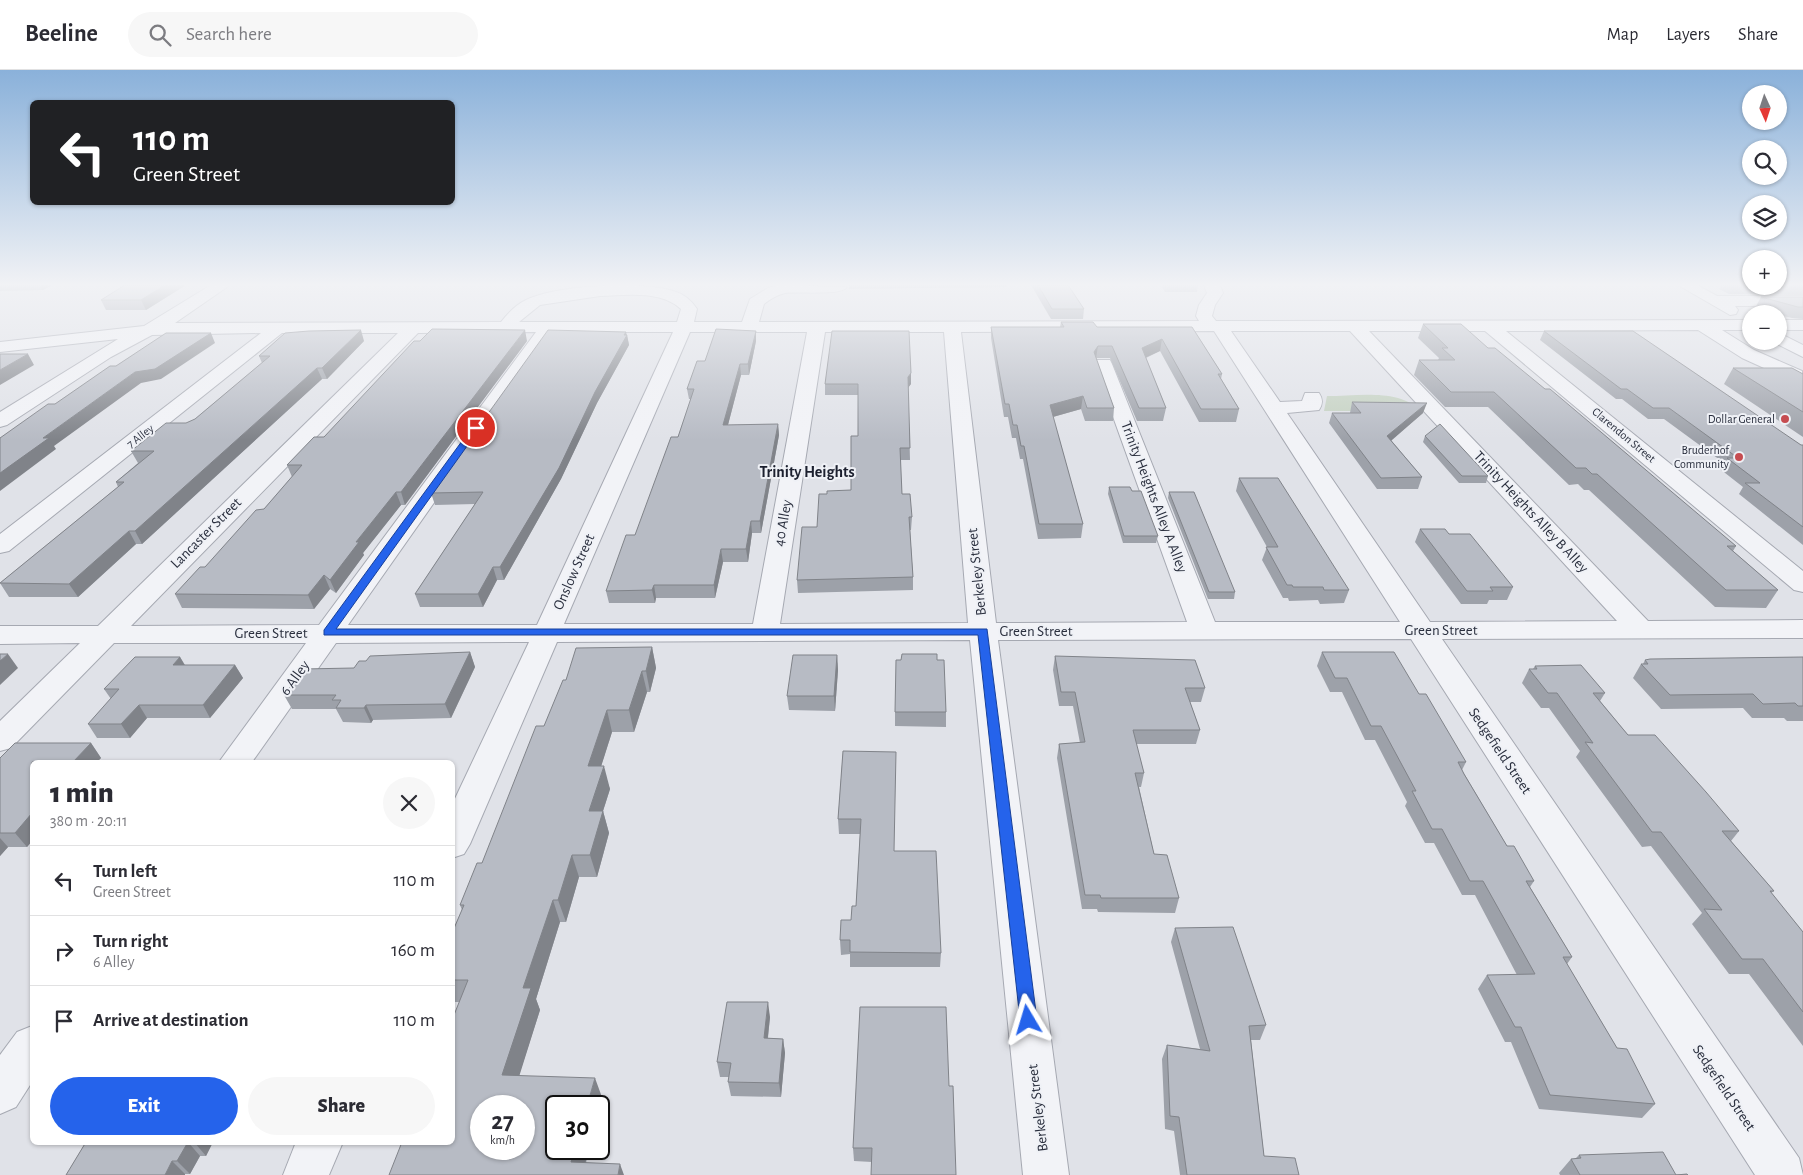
<!DOCTYPE html>
<html lang="en">
<head>
<meta charset="utf-8">
<style>
	:root { --surface:#fff; --page:#f7f7f7; --text:#2b2b33; --muted:#7c7c81; --line:#e1e1e2; --accent:#2563eb }
	body { margin:0; font-family:"Alegreya Sans",sans-serif; background:var(--page); color:var(--text); height:100vh; display:flex; flex-direction:column; font-size:19px; white-space:nowrap }
	* { box-sizing:border-box; margin:0 }
	p { font-size:16px; color:var(--muted) }
	.icon { flex:none; width:28px; height:28px; fill:none; stroke:currentColor; stroke-width:2; stroke-linecap:round; stroke-linejoin:round }
	.map { position:relative; flex:1; overflow:hidden }
	.sheet { position:absolute; left:30px; top:690px; width:425px; height:385px; display:flex; flex-direction:column; background:var(--surface); border-radius:8px; box-shadow:0 1px 4px #0004 }
	.sheet>* { flex:none }
	.top-card { position:absolute; left:30px; top:30px; width:425px; height:105px; border-radius:8px; box-shadow:0 1px 4px #0004; background:#202124; color:#fff; overflow:hidden }
	.needle { width:32px; rotate:177deg }
	.tools { position:absolute; left:1742px; top:15px; display:grid; gap:10px }
	.tools a { display:grid; place-items:center; width:45px; height:45px; border-radius:50%; background:var(--surface); box-shadow:0 1px 4px #0004; font-size:25px }
	.speed { position:absolute; left:470px; top:1025px; display:flex; gap:10px; font-size:25px; font-weight:700; text-align:center }
	.speed>* { display:grid; place-content:center; width:65px; height:65px; border-radius:50%; background:var(--surface); box-shadow:0 1px 4px #0004; line-height:1 }
	.speed small { font-size:12px; font-weight:400 }
	.speed .limit { border:2px solid #111; border-radius:8px; background:#fff; color:#111 }
	.pin { position:absolute; display:grid; place-items:center; width:42px; height:42px; color:#fff; margin:-21px; border:2px solid #fff; border-radius:50%; box-shadow:0 1px 5px #0007 }
	.me { position:absolute; width:55px; margin:-28px; rotate:353deg; stroke-linejoin:round; filter:drop-shadow(0 0 4px #0008) }
	.turn { display:flex; align-items:center; gap:18px; height:105px; padding:0 20px; font-size:22px }
	.turn .icon { width:65px; height:65px; stroke-width:2.5 }
	.turn b { display:block; font-size:35px; line-height:42px }
	.round { display:grid; place-items:center; flex:none; width:52px; height:52px; border-radius:26px; background:var(--page) }
	.headline { display:flex; align-items:center; justify-content:space-between; height:85px; padding:0 20px }
	h1 { font-size:30px; font-weight:800; line-height:38px }
	.button { display:flex; gap:10px; margin-top:auto; padding:10px 20px }
	.button a { flex:1; height:58px; border-radius:30px; background:var(--accent); color:#fff; font-size:20px; font-weight:800; line-height:58px; text-align:center }
	.button a+a { background:var(--page); color:var(--text) }
	ul { padding:0; list-style:none }
	li { display:flex; align-items:center; gap:15px; height:70px; padding:0 20px; border-top:1px solid var(--line) }
	li div { flex:1 }
	li b { display:block; font-size:19px }
	li em { font-style:normal }
	header { display:flex; align-items:center; gap:30px; box-sizing:border-box; height:70px; padding:0 25px; background:var(--surface); border-bottom:1px solid var(--line) }
	header strong { font-size:24px }
	nav { display:flex; gap:28px; margin-inline-start:auto; font-size:18px }
	.search { width:350px; height:45px; background:var(--page); display:flex; align-items:center; gap:12px; box-sizing:border-box; padding:0 18px; border-radius:28px; color:var(--muted); font-size:19px }
	.map>svg:first-child { display:block }
	.green { fill:#c4d1c1 }
	.lines { fill:none; stroke-linecap:round; stroke-linejoin:round }
	.minor-casing { stroke:#a6a9b2; stroke-width:2 }
	.minor { fill:#f2f3f7; fill-rule:evenodd }
	.wall { fill:#9da1a9 }
	.shaded-wall { fill:#808389 }
	.building { fill:#b7bbc4; stroke:#808389; fill-rule:evenodd }
	.route { fill:#2563eb; stroke:#184099 }
	.poi-dot { fill:#c64c51; stroke:#eff1f6; stroke-width:2 }
	.labels { text-anchor:middle; dominant-baseline:central; stroke-width:4; stroke-linejoin:round; paint-order:stroke }
	.far-poi-label { font-size:12px; fill:#2a2f3e; stroke:#eff1f6; text-anchor:end }
	.far-street-label { font-size:12px; fill:#2a2f3e; stroke:#eff1f6 }
	.street-label { font-size:15px; fill:#2a2f3e; stroke:#eff1f6 }
	.neighbourhood-label { font-size:16px; font-weight:bold; fill:#1c202f; stroke:#eff1f6 }
</style>
</head>
<body>
<header>
<strong>Beeline</strong>
<div class="search"><svg class="icon" aria-label="search" viewBox="0 0 24 24"><circle cx="10" cy="10" r="6"/><path d="M15 15l6 6"/></svg>Search here</div>
<nav><a>Map</a><a>Layers</a><a>Share</a></nav>
</header>
<div class="map">
<svg width="1803" height="1105" viewBox="0 0 1803 1105">
	<rect width="100%" height="100%" fill="#e0e2e8"/>
	<path class="green" d="M1327,326C1356,326 1400,318 1420,341H1324Z"/>
	<g class="lines">
		<g class="minor-casing">
			<g id="minor">
				<path d="M211,215H230L175,253L501,252C508,243 516,235 526,230C556,215 642,211 673,221C684,224 691,230 697,239L694,252H742L750,229L768,218L778,215L847,217C841,226 798,221 785,223C777,225 770,229 764,234L759,252L1199,251L1196,246L1199,235L1207,223L1204,215H1220L1223,223L1215,235L1212,246L1216,251L1751,250V260H1722L1754,280L1802,301V309H1788L1742,288L1698,260L1506,261L1803,501V522L1794,520L1485,261H1369L1648,551L1803,550V568L1442,569L1799,1088L1803,1105H1755L1411,569L998,570L1069,1105H1023L970,570L557,572L470,774L464,784L452,788V735L529,572L336,573L252,692H219L306,573H114L11,678L0,681V651L80,573L0,574V556H98L398,263H282L9,481L0,483V464L261,263L152,265L111,287L7,355L0,357V342L118,269L0,282V272L144,256ZM600,226C626,225 661,220 681,239L677,252H519L540,235ZM1214,261L1400,552H1215L1112,294L1110,290H1096L1094,294L1187,552L996,553L961,262ZM1231,261H1350L1617,551L1430,552L1287,343L1319,340C1323,334 1323,329 1319,323H1305L1302,331L1280,332ZM536,262L319,555L131,556L418,263ZM554,262H673L537,555H348ZM690,262H807L753,554H564ZM825,262H944L968,553L780,554Z"/>
				<path d="M1678,215H1697L1717,226H1803V236H1735L1738,240L1736,244L1730,245Z"/>
				<rect x="1779" y="250" width="24" height="10"/>
				<path d="M1779,263L1803,275V287L1773,272L1779,271Z"/>
				<path d="M32,956V1012L16,1037L0,1044V985L17,962Z"/>
				<path d="M296,1072H343L329,1105H283Z"/>
			</g>
		</g>
		<use href="#minor" class="minor"/>
	</g>
	<g class="wall">
		<path d="M0,215H52L43,220L0,221Z"/>
		<path d="M186,215L146,240H106L101,230Z"/>
		<path d="M849,215H1007V217L849,219Z"/>
		<path d="M1031,215H1068L1084,239L1083,249H1051Z"/>
		<path d="M1161,215H1198L1197,222H1165Z"/>
		<path d="M1719,215H1751V216L1803,215V225L1729,224L1719,219L1721,216Z"/>
		<path d="M1761,227H1803V249L1792,248L1779,245V244H1776L1755,238Z"/>
		<path d="M1061,252L1097,257H1192L1222,304L1221,309L1239,339L1236,352H1199L1160,281L1146,288L1166,338L1163,351H1137L1110,288H1096L1114,338L1113,351H1085L1081,339L1053,347L1083,454L1081,468L1038,469L1023,389H1020L1016,368H1012L1008,347H1004L991,268V257H1060Z"/>
		<path d="M1423,254L1488,278L1736,476L1733,481L1778,520L1766,538L1715,537L1589,420H1584L1578,414L1569,415L1488,337H1445L1414,305L1419,290H1438L1439,288L1418,268Z"/>
		<path d="M756,261V271L749,305H741L728,355L778,354L779,365L761,463H752L748,492H723L715,528H656L655,533H609L606,521L635,465L678,367L691,329H689L687,319L705,291Z"/>
		<path d="M1544,261L1801,375H1803V475L1739,424L1743,417L1720,399L1724,393L1664,349H1648L1622,329H1616L1540,270Z"/>
		<path d="M626,265H627L629,275L597,333L561,409L504,510H497L483,537H420L415,524L475,434L435,435L431,423Z"/>
		<path d="M364,271L327,309H322L142,474H136L78,527H9L0,513L118,417L116,412L138,393L131,381L195,349L262,293L259,286Z"/>
		<path d="M527,271L405,435H401L363,483L364,485L336,523L330,519L314,539L182,538L175,524L205,497L264,439L292,407L287,395L324,367Z"/>
		<path d="M1733,298L1803,304V367L1724,314Z"/>
		<path d="M825,314H911L908,317L910,390H900L902,424L912,447L911,460H910L913,507V520L798,523L797,510L817,457L827,424L851,420L858,366V325H825Z"/>
		<path d="M1352,332L1423,343L1391,370L1422,407L1418,419H1377L1329,353L1332,343H1350Z"/>
		<path d="M1425,366L1488,406L1486,413H1459L1423,372Z"/>
		<path d="M1239,408L1349,520L1344,533L1320,534L1318,530L1289,531L1288,528H1283L1262,490L1267,477L1236,421Z"/>
		<path d="M1109,417L1132,421L1158,466L1156,473H1123L1108,424Z"/>
		<path d="M1169,422L1235,522L1234,529H1208L1168,428Z"/>
		<path d="M1420,459L1449,464L1513,517L1507,530H1489L1487,534H1461L1415,472Z"/>
		<path d="M652,577L656,598L650,622H647L634,662H612L601,696L610,719L603,741L609,763L597,807H579L566,852H560L536,929L540,940L519,1005L603,1030L599,1044V1036L556,1079H589L586,1093L624,1105L452,1072L459,932H452V863L462,840L460,835L482,793L544,656L566,610Z"/>
		<path d="M470,582L475,597L451,648L373,650L371,653L343,652L336,639H292L284,625L354,598L366,591Z"/>
		<path d="M1322,582L1419,624L1466,692L1462,700L1507,776L1534,811L1530,817L1572,887L1567,894L1617,978L1655,1034L1642,1048L1539,1039L1511,972H1505L1478,919L1487,905H1517L1475,825H1462L1434,773H1425L1405,736L1407,732L1375,670H1365L1342,622H1330L1317,596Z"/>
		<path d="M837,585L838,600L835,641L789,640L787,626Z"/>
		<path d="M1055,586L1205,618L1201,632H1190L1200,660L1196,674H1136L1144,703L1141,717H1139L1154,784L1179,828L1175,843L1098,842L1097,839H1082L1057,688L1059,674L1080,673L1073,636H1059L1053,600Z"/>
		<path d="M180,587L185,595H235L243,608L210,648H147L130,668H97L88,654L111,629L104,619Z"/>
		<path d="M1803,587V651H1787L1784,648H1752L1743,638L1661,639L1633,608L1641,594H1643L1645,590Z"/>
		<path d="M937,590L946,642V657L895,656V642Z"/>
		<path d="M1535,596L1605,623L1600,631L1628,665L1739,761L1731,771L1774,821L1771,823L1803,862V976L1749,904H1729L1692,854L1702,843L1651,776L1642,777L1576,687L1580,681L1549,638H1541L1522,613L1529,599H1533Z"/>
		<path d="M91,673L101,688L97,692H32V771L27,777H8L0,786V688Z"/>
		<path d="M843,681L894,781L941,883L940,897H850V884L841,885L840,870L851,850L856,836L860,764H839L838,749Z"/>
		<path d="M1175,858L1266,955L1260,970H1251L1264,1086L1299,1105H1180L1174,1061L1165,1059L1162,989L1167,975L1200,979L1171,872Z"/>
		<path d="M770,947L768,968L783,969L785,983L781,1027L731,1026L728,1012L729,1007H720L717,992Z"/>
		<path d="M949,1016L872,1092L854,1091L853,1078Z"/>
		<path d="M86,1072H213L206,1086H200L190,1104H185V1105H66Z"/>
		<path d="M1579,1085L1676,1105H1688H1560L1559,1103L1571,1089H1575Z"/>
	</g>
	<g class="shaded-wall">
		<path d="M41,215H52L43,220Z"/>
		<path d="M165,215H186L146,240L141,230Z"/>
		<path d="M361,260L364,271L327,309L322,298Z"/>
		<path d="M525,260L527,271L405,435L401,422Z"/>
		<path d="M756,261V271L749,305L748,294Z"/>
		<path d="M626,262L627,266V265L629,275L597,333L561,409L504,510L500,497L595,322Z"/>
		<path d="M211,263L215,273L161,309L141,313L54,376L56,379L0,421V403L43,368L135,302Z"/>
		<path d="M1162,269L1160,281L1140,290L1142,278Z"/>
		<path d="M1098,276L1096,288L1094,282Z"/>
		<path d="M28,284L34,295L0,315V300Z"/>
		<path d="M740,294L741,305L725,366L723,355Z"/>
		<path d="M317,298L322,309L142,474L135,461Z"/>
		<path d="M911,303V314L908,318V307Z"/>
		<path d="M1083,326L1081,339L1049,348L1050,335Z"/>
		<path d="M1427,333L1423,343L1384,377L1387,366Z"/>
		<path d="M778,354L779,365L761,463L760,451Z"/>
		<path d="M396,422L401,435L363,483L364,485L336,523L330,510L356,472Z"/>
		<path d="M751,451L752,463L748,492L746,479Z"/>
		<path d="M129,461L136,474L78,527L69,514Z"/>
		<path d="M721,479L723,492L715,528L714,515Z"/>
		<path d="M493,497L497,510L483,537L478,524Z"/>
		<path d="M324,505L330,519L314,539L308,525Z"/>
		<path d="M654,515L656,528L655,533L652,520Z"/>
		<path d="M652,577L656,598L650,622L646,601Z"/>
		<path d="M470,582L475,597L451,648L445,634Z"/>
		<path d="M8,584L18,598L0,615V591Z"/>
		<path d="M837,585L838,600L835,641L834,626Z"/>
		<path d="M180,587L188,601L173,595Z"/>
		<path d="M235,595L243,608L210,648L203,635Z"/>
		<path d="M642,601L647,622L634,662L629,640Z"/>
		<path d="M139,635L147,648L130,668L121,654Z"/>
		<path d="M366,635L373,650L371,653L364,638Z"/>
		<path d="M607,640L612,662L594,719L588,696Z"/>
		<path d="M91,673L101,688L97,692H73Z"/>
		<path d="M604,696L610,719L596,763L589,741Z"/>
		<path d="M603,741L609,763L597,807L590,785Z"/>
		<path d="M32,743V771L27,777L15,763Z"/>
		<path d="M0,768L8,777L0,786Z"/>
		<path d="M572,785L579,807L566,852L558,830Z"/>
		<path d="M553,830L560,852L536,929L540,940L513,1026L502,1005L523,918Z"/>
		<path d="M768,932L770,947L766,983L764,968Z"/>
		<path d="M783,969L785,983L781,1027L779,1013Z"/>
		<path d="M595,1008L603,1030L599,1044V1036H587Z"/>
		<path d="M188,1072L200,1086L190,1104L177,1091Z"/>
		<path d="M194,1072H213L206,1086Z"/>
		<path d="M575,1079H589L582,1105L571,1092Z"/>
		<path d="M172,1091L185,1104V1105H165Z"/>
		<path d="M620,1094L624,1105H618Z"/>
	</g>
	<g class="building">
		<path d="M125,215H165L141,230H101Z"/>
		<path d="M1038,215H1068L1084,239H1052Z"/>
		<path d="M1761,227H1803V237H1798Z"/>
		<path d="M1061,252H1093L1097,257H1192L1222,304H1218L1239,339H1201L1162,269L1142,278L1166,338H1139L1112,276H1098L1094,282L1114,338H1087L1083,326L1050,335L1083,454H1039L1024,376H1021L1017,355H1013L1009,334H1005L991,257H1064Z"/>
		<path d="M1423,254H1461L1488,278H1495L1545,319H1550L1736,476H1727L1778,520H1726L1597,404H1592L1586,398H1576L1494,322H1451L1419,290H1455L1442,278H1448Z"/>
		<path d="M432,259L525,260L401,422H396L356,472H359L330,510L324,505L308,525L175,524L200,497H205L256,440L264,439L302,395H287L314,367H324L414,271H420Z"/>
		<path d="M716,259L756,261L748,294H740L723,355L778,354L760,451H751L746,479H721L714,515H654L652,520L606,521L626,465H635L671,367H678L694,319H687L697,291H705Z"/>
		<path d="M361,260L322,298H317L135,461H129L69,514L0,513L124,412H116L154,381H131L166,353H186L195,349L270,286H259L285,263L309,261Z"/>
		<path d="M548,260L626,262L624,265H627L595,322L559,398L500,497H493L478,524H415L483,422L431,423Z"/>
		<path d="M832,261H909L911,303L908,307L910,378H900L902,424H910L912,447H909L913,507L797,510L802,457H817L819,424H827V421L851,420V366H858V314H825Z"/>
		<path d="M1544,261H1633L1801,375H1803V457L1745,413H1760L1727,388H1738L1669,338H1653L1627,319H1621Z"/>
		<path d="M166,263H211L155,299L135,302L43,368H49L0,403V368L48,334H55L110,296H116Z"/>
		<path d="M0,284H28L0,300Z"/>
		<path d="M1733,298H1792L1803,304V342Z"/>
		<path d="M1352,332L1427,333L1387,366L1422,407L1381,408L1332,343H1361Z"/>
		<path d="M1440,354L1488,406H1462L1425,366Z"/>
		<path d="M1239,408H1278L1349,520H1324L1323,517H1293L1292,515H1287L1266,477H1278Z"/>
		<path d="M1109,417H1130L1132,421H1141L1158,466H1124Z"/>
		<path d="M1169,422H1194L1235,522H1209Z"/>
		<path d="M1420,459H1445L1449,464H1470L1513,517H1490L1493,521H1467Z"/>
		<path d="M652,577L646,601H642L629,640H607L588,696H604L589,741H603L590,785H572L558,830H553L523,918H531L502,1005L595,1008L587,1036H556V1079H575L571,1092L620,1094L618,1105H389L402,1072H452V950L468,910H452V863L464,835H460L477,793H482L536,656H544L563,610H566L576,578ZM481,1036H524V1079H481Z"/>
		<path d="M470,582L445,634L366,635L364,638H336L341,630H332L336,625H284L303,599L354,598L359,591H366L370,586Z"/>
		<path d="M1322,582H1394L1419,624H1426L1466,692H1458L1464,704L1507,776H1514L1534,811H1526L1572,887H1563L1617,978L1627,979L1655,1034L1550,1025L1521,957H1515L1487,905L1535,904L1483,811H1470L1442,759H1432L1412,721H1416L1381,656H1371L1347,608H1335Z"/>
		<path d="M0,584H8L0,591Z"/>
		<path d="M902,584H937V590H944L946,642H895L896,590H901Z"/>
		<path d="M793,585H837L834,626H787Z"/>
		<path d="M1055,586L1195,590L1205,618H1185L1200,660H1133L1144,703H1135L1154,784L1167,785L1179,828H1101L1100,825H1085L1059,674L1085,672L1075,622H1061Z"/>
		<path d="M135,587H180L173,595H235L203,635H139L121,654H88L119,619H104Z"/>
		<path d="M1803,587V636H1798L1795,633L1763,634L1753,624L1670,625L1641,594H1648L1645,590L1650,589Z"/>
		<path d="M1581,595L1605,623H1593L1628,665H1655L1706,722L1739,761H1722L1774,821H1770L1803,862V942L1763,889H1742L1704,839L1722,840L1661,762H1652L1585,672L1593,673L1557,623H1548L1529,599H1537L1535,596Z"/>
		<path d="M15,673H91L73,692H32V743L15,763H0V688Z"/>
		<path d="M843,681L896,682L894,781H936L941,883L850,882V870H840L841,850H851L852,836H856L861,749H838Z"/>
		<path d="M1233,857L1266,955L1249,956L1264,1086L1295,1088L1299,1105H1187L1179,1047L1170,1046L1167,975L1210,981L1175,858Z"/>
		<path d="M727,932H768L764,968L783,969L779,1013L728,1012L731,993L717,992Z"/>
		<path d="M860,937H946L949,1016H953L956,1105H871L872,1078H853Z"/>
		<path d="M86,1072H188L177,1091H172L165,1105H66Z"/>
		<path d="M1663,1082L1676,1105L1687,1104L1688,1105H1580L1571,1089L1581,1088L1579,1085Z"/>
	</g>
	<linearGradient id="sky" x2="0" y2="1"><stop stop-color="#8ab1da"/><stop offset="0.58" stop-color="#f1f2f5"/><stop offset="1" stop-color="#f1f2f5" stop-opacity="0"/></linearGradient>
	<rect width="1803" height="370" fill="url(#sky)"/>
	<path class="route" d="M473,356L480,358L336,559H987L1037,950L1034,956L1028,958L1022,956L1020,950L978,565H324V560Z"/>
	<g class="poi-dot">
		<circle cx="1785" cy="349" r="5"/>
		<circle cx="1739" cy="387" r="5"/>
	</g>
	<g class="labels">
		<g class="far-poi-label">
			<text x="1775" y="349">Dollar General</text>
			<text x="1729" y="380">Bruderhof<tspan x="1729" dy="14">Community</tspan></text>
		</g>
		<g class="far-street-label">
			<text transform="translate(1624 365) rotate(40)">Clarendon Street</text>
			<text transform="translate(140 366) rotate(-38)">7 Alley</text>
		</g>
		<g class="street-label">
			<text transform="translate(1154 427) rotate(69)">Trinity Heights Alley A Alley</text>
			<text transform="translate(1531 442) rotate(47)">Trinity Heights Alley B Alley</text>
			<text transform="translate(783 453) rotate(-80)">40 Alley</text>
			<text transform="translate(206 463) rotate(-45)">Lancaster Street</text>
			<text transform="translate(574 502) rotate(-66)">Onslow Street</text>
			<text transform="translate(977 502) rotate(-96)">Berkeley Street</text>
			<text x="1441" y="560">Green Street</text>
			<text x="1036" y="561">Green Street</text>
			<text x="271" y="563">Green Street</text>
			<text transform="translate(295 608) rotate(-54)">6 Alley</text>
			<text transform="translate(1500 681) rotate(56)">Sedgefield Street</text>
			<text transform="translate(1724 1018) rotate(56)">Sedgefield Street</text>
			<text transform="translate(1038 1038) rotate(-97)">Berkeley Street</text>
		</g>
		<g class="neighbourhood-label">
			<text x="807" y="402">Trinity Heights</text>
		</g>
	</g>
</svg>
<div class="tools">
<a><svg class="needle" viewBox="-14 -14 28 28"><path d="M0-13l5 13h-10z" fill="#e53935"/><path d="M0 13l5-13h-10z" fill="#7c7c81"/></svg></a>
<a><svg class="icon" aria-label="search" viewBox="0 0 24 24"><circle cx="10" cy="10" r="6"/><path d="M15 15l6 6"/></svg></a>
<a><svg class="icon" aria-label="layers" viewBox="0 0 24 24"><path d="M12 4l9 5-9 5-9-5zM3 14l9 5 9-5"/></svg></a>
<a>+</a>
<a>−</a>
</div>
<div class="speed"><div>27<small>km/h</small></div><div class="limit">30</div></div>
<div class="pin" style="left:476px;top:358px;background:#d93025"><svg class="icon" aria-label="arrive" viewBox="0 0 24 24"><path d="M6 21V4h12l-3 4 3 4H6"/></svg></div>
<svg class="me" style="left:1028px;top:950px" viewBox="-20 -20 40 40"><path d="M0-17L14 15 0 8-14 15z" fill="#2563eb" stroke="#fff" stroke-width="4"/></svg>
<div class="top-card">
<div class="turn"><svg class="icon" aria-label="left" viewBox="0 0 24 24"><path d="M17 20v-9H6M10 6l-5 5 5 5"/></svg><div><b>110 m</b>Green Street</div></div>
</div>
<section class="sheet">
<div class="headline"><div><h1>1 min</h1><p>380 m · 20:11</p></div><a class="round"><svg class="icon" aria-label="close" viewBox="0 0 24 24"><path d="M6 6l12 12M18 6L6 18"/></svg></a></div>
<ul>
<li><svg class="icon" aria-label="left" viewBox="0 0 24 24"><path d="M17 20v-9H6M10 6l-5 5 5 5"/></svg><div><b>Turn left</b><p>Green Street</p></div><em>110 m</em></li>
<li><svg class="icon" aria-label="right" viewBox="0 0 24 24"><path d="M7 20v-9h11M14 6l5 5-5 5"/></svg><div><b>Turn right</b><p>6 Alley</p></div><em>160 m</em></li>
<li><svg class="icon" aria-label="arrive" viewBox="0 0 24 24"><path d="M6 21V4h12l-3 4 3 4H6"/></svg><div><b>Arrive at destination</b></div><em>110 m</em></li>
</ul>
<div class="button"><a>Exit</a><a>Share</a></div>
</section>
</div>
</body>
</html>
